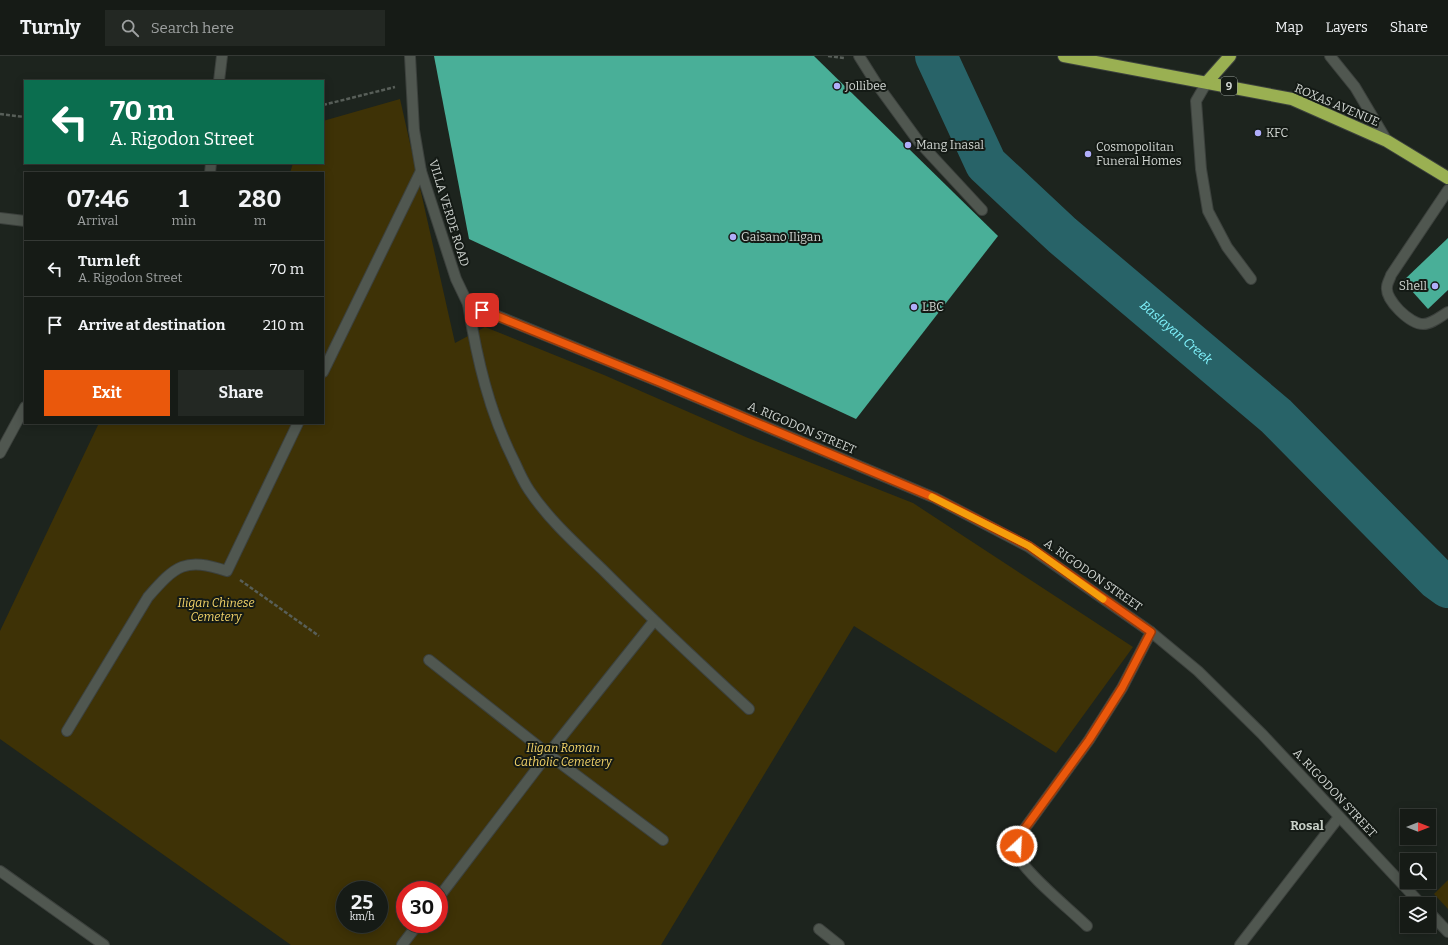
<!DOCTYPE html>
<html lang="en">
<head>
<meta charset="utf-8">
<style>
	:root { --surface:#161b16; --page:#232823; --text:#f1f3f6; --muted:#9ea1a1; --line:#353935; --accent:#ea580c }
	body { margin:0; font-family:Bitter,serif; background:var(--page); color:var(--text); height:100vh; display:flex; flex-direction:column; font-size:15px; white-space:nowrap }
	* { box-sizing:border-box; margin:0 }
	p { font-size:13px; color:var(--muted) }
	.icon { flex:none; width:22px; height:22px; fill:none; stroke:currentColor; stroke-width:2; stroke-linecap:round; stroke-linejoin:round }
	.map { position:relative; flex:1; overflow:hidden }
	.side { position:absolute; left:24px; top:116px; width:300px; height:252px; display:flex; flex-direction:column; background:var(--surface); border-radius:0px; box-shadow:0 2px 10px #0003,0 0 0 1px var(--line) }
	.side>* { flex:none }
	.top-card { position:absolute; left:24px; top:24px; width:300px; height:84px; border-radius:0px; box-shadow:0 2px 10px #0003,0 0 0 1px var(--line); background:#0b6e4f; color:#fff; overflow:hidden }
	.needle { width:26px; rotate:90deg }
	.fabs { position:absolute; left:1400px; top:753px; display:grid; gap:8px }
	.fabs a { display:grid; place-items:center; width:36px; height:36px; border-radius:0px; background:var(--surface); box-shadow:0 2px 10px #0003,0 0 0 1px var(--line); font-size:20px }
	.speed { position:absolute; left:336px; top:825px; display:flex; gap:8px; font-size:20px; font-weight:700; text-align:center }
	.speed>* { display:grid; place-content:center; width:52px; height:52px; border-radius:50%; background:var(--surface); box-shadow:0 2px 10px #0003,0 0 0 1px var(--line); line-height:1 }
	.speed small { font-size:10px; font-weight:400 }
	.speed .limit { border:6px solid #d22; background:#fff; color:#111 }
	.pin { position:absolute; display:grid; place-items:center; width:34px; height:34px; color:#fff; margin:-17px; border-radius:8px; box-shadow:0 2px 6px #0006 }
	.me { position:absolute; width:44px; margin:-22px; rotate:25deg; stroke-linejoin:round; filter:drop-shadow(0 0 3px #0008) }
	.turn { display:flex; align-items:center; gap:14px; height:84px; padding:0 20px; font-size:18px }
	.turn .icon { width:52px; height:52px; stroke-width:2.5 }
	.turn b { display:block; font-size:28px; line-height:34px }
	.eta { display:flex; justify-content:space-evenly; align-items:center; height:68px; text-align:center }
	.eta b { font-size:24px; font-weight:700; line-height:28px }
	.cta { display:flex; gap:8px; margin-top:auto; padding:8px 20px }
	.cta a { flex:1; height:46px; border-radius:0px; background:var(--accent); color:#fff; font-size:16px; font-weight:700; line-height:46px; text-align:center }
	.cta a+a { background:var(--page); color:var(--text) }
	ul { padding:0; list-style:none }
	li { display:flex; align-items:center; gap:12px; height:56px; padding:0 20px; border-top:1px solid var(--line) }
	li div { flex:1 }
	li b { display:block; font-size:15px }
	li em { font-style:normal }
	header { display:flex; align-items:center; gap:24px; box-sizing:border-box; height:56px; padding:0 20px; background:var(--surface); border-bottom:1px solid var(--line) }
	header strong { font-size:19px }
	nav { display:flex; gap:22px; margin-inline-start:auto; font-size:14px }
	.search { width:280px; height:36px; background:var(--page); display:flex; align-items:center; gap:10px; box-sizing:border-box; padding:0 14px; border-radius:0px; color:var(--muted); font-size:15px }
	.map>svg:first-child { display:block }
	.green { fill:#3e3206; fill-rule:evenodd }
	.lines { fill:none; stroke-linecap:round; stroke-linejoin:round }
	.river { stroke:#286368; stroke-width:42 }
	.building { fill:#49af98 }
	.lane-casing { stroke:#3c413d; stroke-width:12 }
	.street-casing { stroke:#3c413d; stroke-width:12 }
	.secondary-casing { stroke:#3c413d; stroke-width:12 }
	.highway-casing { stroke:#3c413d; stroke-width:14 }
	.path { stroke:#585f59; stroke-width:2.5; stroke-dasharray:4 2; stroke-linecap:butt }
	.lane { stroke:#505750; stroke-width:10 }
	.street { stroke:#505750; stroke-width:10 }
	.secondary { stroke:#505750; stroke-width:10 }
	.highway { stroke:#9ab052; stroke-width:12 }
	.route-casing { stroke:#983908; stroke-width:10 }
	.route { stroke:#ea580c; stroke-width:7 }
	.slow { stroke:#f59e0b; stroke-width:7 }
	.poi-dot { fill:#b0aefa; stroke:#141a15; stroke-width:1.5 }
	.labels { text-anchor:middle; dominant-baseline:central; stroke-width:4; stroke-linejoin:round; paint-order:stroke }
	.shield { fill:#141a15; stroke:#989e99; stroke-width:1 }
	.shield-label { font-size:11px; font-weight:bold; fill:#d1d6d2 }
	.poi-label { font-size:12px; fill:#d1d6d2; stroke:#141a15; text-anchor:start }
	.street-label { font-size:12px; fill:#d1d6d2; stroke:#141a15 }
	.park-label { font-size:12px; font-style:italic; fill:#f4d468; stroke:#141a15 }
	.water-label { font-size:13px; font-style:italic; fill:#80f3fd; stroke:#141a15 }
	.neighbourhood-label { font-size:13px; font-weight:bold; fill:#c8d0c8; stroke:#141a15 }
</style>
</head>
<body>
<header>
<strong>Turnly</strong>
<div class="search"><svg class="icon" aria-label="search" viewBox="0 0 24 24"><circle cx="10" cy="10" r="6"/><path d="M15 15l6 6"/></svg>Search here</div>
<nav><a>Map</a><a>Layers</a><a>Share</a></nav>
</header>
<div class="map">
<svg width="1448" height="889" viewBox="0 0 1448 889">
	<rect width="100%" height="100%" fill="#1d241e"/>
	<g class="green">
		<path d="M400,43L455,287L485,271L604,319L748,382L913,447L1133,591L1056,697L854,570L661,889H291L0,683V575L99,367H323V117H290L293,107H323V65ZM345,834H379V868H345ZM405,834H439V868H405Z"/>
		<path d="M1448,824V853L1434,838Z"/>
	</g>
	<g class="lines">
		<path class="river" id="s1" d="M936,0L986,108L1062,179L1276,360L1437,523L1448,531"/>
	</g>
	<g class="building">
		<path d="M434,0H814L998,180L856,363L469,183Z"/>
		<path d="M1448,182V234L1428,253L1403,225Z"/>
	</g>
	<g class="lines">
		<g class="lane-casing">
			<g id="lane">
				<path d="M859,0L876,27L919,86L982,154"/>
				<path d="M1207,26L1196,45L1201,113L1208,155L1227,191L1251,223"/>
				<path d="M1448,134L1391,219C1390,223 1387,227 1387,231C1385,244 1410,268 1423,268C1432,268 1441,260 1448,256"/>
				<path d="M468,248C477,303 489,356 515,407C519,416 523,425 529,434C549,464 576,488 602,513C650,561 699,607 749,653"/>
				<path d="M429,604L548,698L654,565"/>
				<path d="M439,841L548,698L663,784"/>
				<path d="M402,889L418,868"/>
			</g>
		</g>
		<g class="street-casing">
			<g id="street">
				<path d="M219,25L222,0"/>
				<path d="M210,117L211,107"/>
				<path d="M0,162L25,165"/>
				<path d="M323,316L421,115"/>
				<path d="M0,397L25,351"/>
				<path d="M67,675L148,541C176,509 185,501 227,515L298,367"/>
				<path d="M0,815L104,889"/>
				<path d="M1087,870C1073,856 1024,816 1019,801C1016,793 1018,787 1020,779L1089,684L1122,632L1151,576"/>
				<path d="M819,873L839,889"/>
				<path d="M1240,889L1339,761"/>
			</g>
		</g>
		<g class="secondary-casing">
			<g id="secondary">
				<path d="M410,0L414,74L421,115L456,223L468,248L662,327L935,442L1029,491L1151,576L1198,615L1262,678L1421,848"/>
				<path d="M1330,0L1355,31L1387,85"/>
				<path d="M1429,856L1448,876"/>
			</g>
		</g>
		<g class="highway-casing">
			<g id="highway">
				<path d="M1064,0L1292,43L1387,85L1448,122"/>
				<path d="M1207,26L1230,0"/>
			</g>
		</g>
		<g class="path">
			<path d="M828,0L844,2"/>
			<path d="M323,49L395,31"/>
			<path d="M0,58L25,61"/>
			<path d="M240,524L319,580"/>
		</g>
		<use href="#lane" class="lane"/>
		<use href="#street" class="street"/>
		<use href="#secondary" class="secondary"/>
		<use href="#highway" class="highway"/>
	</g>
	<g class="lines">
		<g class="route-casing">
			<path id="route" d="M482,254L662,327L935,442L1029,490L1151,576L1122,632L1089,684L1020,779L1017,790"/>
		</g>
		<use href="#route" class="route"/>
		<path class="slow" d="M932,441L1029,490L1103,543"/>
	</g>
	<g class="poi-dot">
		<circle cx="837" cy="30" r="4"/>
		<circle cx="1258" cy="77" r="4"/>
		<circle cx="908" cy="89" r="4"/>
		<circle cx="1088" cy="98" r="4"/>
		<circle cx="733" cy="181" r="4"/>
		<circle cx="1435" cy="230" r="4"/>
		<circle cx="914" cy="251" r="4"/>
	</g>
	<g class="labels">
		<rect class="shield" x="1221" y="21" width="16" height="18" rx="3"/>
		<g class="shield-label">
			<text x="1229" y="30">9</text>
		</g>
		<g class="poi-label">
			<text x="845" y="30">Jollibee</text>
			<text x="1266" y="77">KFC</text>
			<text x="916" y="89">Mang Inasal</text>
			<text x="1096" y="91">Cosmopolitan<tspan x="1096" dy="14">Funeral Homes</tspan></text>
			<text x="741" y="181">Gaisano Iligan</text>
			<text x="1427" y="230" text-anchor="end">Shell</text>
			<text x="922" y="251">LBC</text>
		</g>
		<g class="street-label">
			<text transform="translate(1337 49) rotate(23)">ROXAS AVENUE</text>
			<text transform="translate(449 157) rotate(73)">VILLA VERDE ROAD</text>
			<text transform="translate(802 372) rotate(23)">A. RIGODON STREET</text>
			<text transform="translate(1093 519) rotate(35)">A. RIGODON STREET</text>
			<text transform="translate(1335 737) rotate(47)">A. RIGODON STREET</text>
		</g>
		<g class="park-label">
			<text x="216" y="547">Iligan Chinese<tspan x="216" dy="14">Cemetery</tspan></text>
			<text x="563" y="692">Iligan Roman<tspan x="563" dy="14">Catholic Cemetery</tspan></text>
		</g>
		<g class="water-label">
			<text stroke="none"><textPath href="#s1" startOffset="373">Baslayan Creek</textPath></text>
		</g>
		<g class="neighbourhood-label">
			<text x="1307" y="769">Rosal</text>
		</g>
	</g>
</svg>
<div class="fabs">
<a><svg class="needle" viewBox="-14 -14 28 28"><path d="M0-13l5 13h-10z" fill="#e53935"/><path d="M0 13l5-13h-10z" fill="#9ea1a1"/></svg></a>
<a><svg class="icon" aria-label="search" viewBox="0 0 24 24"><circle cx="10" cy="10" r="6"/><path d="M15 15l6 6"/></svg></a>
<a><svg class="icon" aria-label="layers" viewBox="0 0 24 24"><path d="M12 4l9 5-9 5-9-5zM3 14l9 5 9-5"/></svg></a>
</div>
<div class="speed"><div>25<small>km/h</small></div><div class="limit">30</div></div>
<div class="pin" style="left:482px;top:254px;background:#d93025"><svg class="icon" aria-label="arrive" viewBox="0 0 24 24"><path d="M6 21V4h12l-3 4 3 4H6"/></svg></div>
<svg class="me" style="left:1017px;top:790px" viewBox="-20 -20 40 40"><circle r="17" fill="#ea580c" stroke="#fff" stroke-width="3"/><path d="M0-11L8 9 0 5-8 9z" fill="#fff"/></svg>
<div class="top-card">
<div class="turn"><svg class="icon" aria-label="left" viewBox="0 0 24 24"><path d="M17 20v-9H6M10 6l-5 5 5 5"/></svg><div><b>70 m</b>A. Rigodon Street</div></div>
</div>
<section class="side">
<div class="eta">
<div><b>07:46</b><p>Arrival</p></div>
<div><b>1</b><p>min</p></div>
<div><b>280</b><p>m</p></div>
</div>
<ul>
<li><svg class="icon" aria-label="left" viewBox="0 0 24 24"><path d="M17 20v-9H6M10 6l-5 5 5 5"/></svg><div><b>Turn left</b><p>A. Rigodon Street</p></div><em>70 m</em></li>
<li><svg class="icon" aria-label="arrive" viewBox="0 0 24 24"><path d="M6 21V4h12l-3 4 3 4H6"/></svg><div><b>Arrive at destination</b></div><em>210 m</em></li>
</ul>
<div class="cta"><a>Exit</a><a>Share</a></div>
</section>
</div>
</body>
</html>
